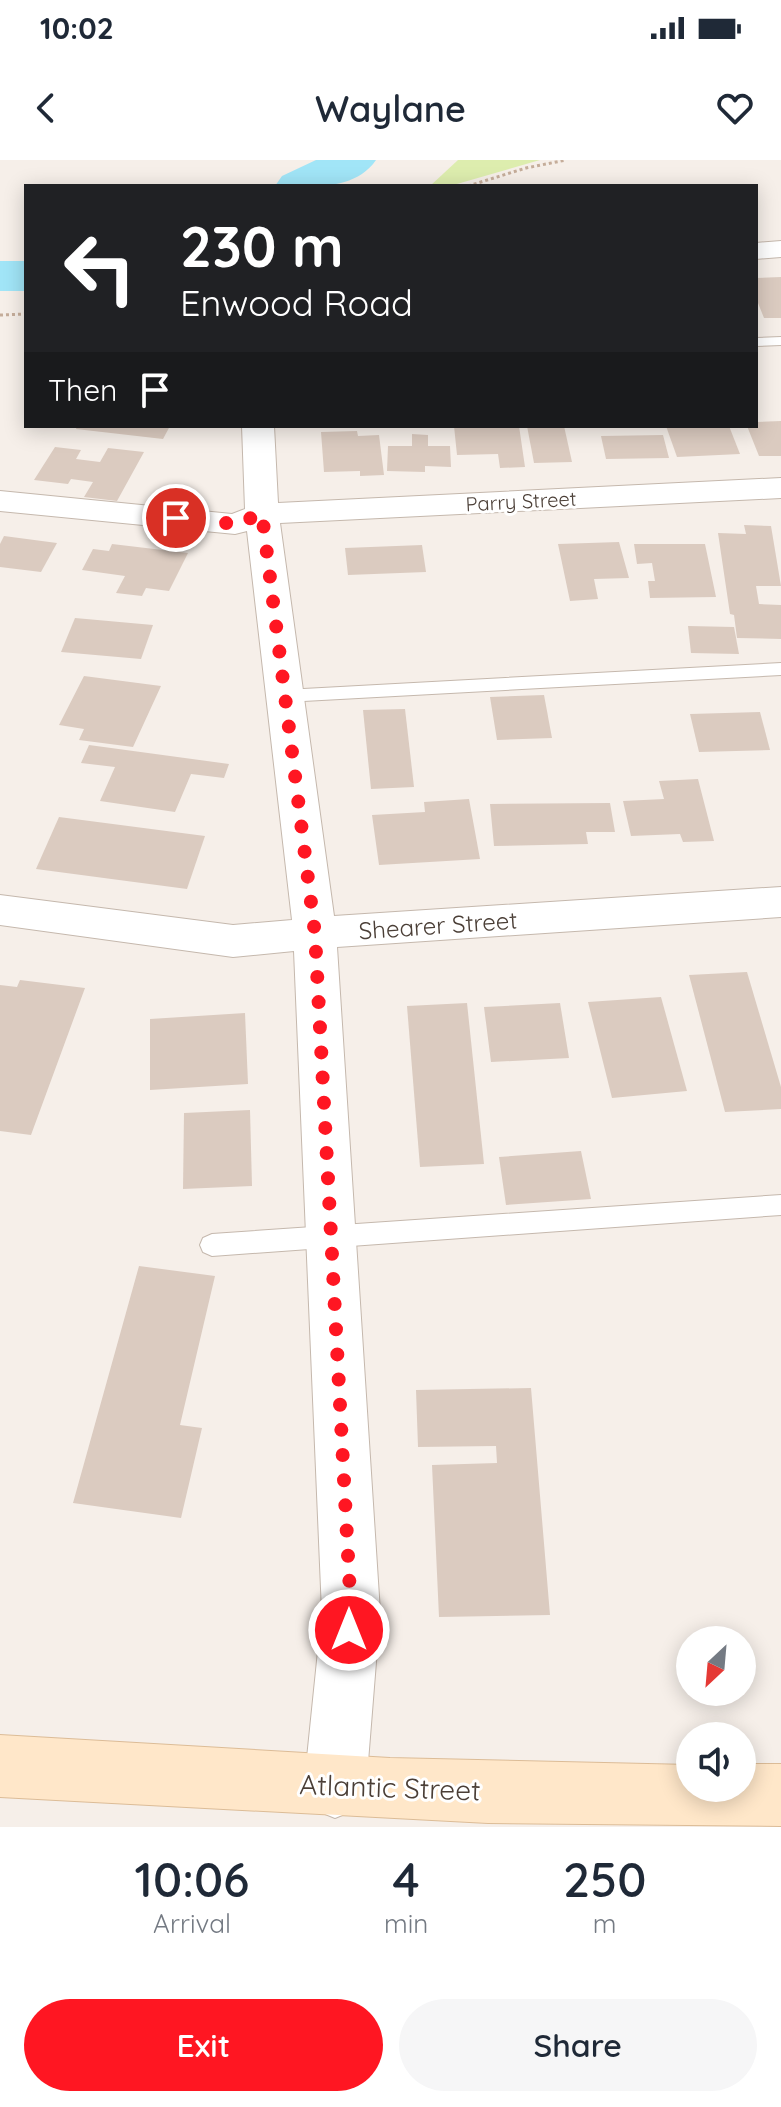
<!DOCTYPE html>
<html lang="en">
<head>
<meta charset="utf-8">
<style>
	:root { --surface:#fff; --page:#f6f6f7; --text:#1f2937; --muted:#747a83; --accent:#ff1622 }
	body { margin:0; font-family:Quicksand,sans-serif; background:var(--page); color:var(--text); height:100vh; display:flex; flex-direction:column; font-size:30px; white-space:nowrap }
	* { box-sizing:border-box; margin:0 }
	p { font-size:26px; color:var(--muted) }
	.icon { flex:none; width:44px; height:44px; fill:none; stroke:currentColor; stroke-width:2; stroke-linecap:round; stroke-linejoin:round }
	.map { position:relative; height:1667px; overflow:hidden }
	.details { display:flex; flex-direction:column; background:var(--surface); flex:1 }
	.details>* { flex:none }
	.top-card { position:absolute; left:24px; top:24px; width:734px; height:244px; border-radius:0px; box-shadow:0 4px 20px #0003; background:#202124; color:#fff; overflow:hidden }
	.needle { width:52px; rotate:206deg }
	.tools { position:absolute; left:676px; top:1466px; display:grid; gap:16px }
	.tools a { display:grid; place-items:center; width:80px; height:80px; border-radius:50%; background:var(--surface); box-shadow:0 4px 20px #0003; font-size:40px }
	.pin { position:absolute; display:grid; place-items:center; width:68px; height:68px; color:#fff; margin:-34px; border:4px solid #fff; border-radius:50%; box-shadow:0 2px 8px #0007 }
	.me { position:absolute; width:88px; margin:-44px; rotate:0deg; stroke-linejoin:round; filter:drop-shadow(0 0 6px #0008) }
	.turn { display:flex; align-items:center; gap:28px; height:168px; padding:0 24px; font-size:36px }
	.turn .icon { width:104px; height:104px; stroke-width:2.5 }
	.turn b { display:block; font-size:56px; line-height:68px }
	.then { display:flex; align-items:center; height:76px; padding:0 24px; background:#0003; gap:16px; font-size:30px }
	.eta { display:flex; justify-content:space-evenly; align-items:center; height:136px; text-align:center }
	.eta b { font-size:48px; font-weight:600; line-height:56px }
	.cta { display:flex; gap:16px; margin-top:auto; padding:16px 24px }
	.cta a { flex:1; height:92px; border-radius:48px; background:var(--accent); color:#fff; font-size:32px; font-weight:600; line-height:92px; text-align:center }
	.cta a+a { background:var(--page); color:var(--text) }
	.status { display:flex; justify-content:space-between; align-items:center; height:56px; padding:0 40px; background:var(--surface); direction:ltr }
	.status svg { height:22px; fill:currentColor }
	header { display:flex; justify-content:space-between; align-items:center; height:104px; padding:0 24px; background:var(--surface); font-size:36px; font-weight:600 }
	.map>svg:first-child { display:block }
	.green { fill:#ddedae }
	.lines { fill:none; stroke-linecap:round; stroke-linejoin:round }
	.river { fill:#a1e5f7; fill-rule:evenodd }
	.building { fill:#dbcbc0 }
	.service-casing { stroke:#c5b8ad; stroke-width:2 }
	.minor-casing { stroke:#c5b8ad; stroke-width:2 }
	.secondary-casing { stroke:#dcbc97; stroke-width:2 }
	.path { stroke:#c5ad9a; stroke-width:3; stroke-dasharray:3 3; stroke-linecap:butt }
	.service { fill:#fff; fill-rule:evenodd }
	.minor { fill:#fff; fill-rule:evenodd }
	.secondary { fill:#ffe7c9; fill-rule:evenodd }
	.route { stroke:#ff1622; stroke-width:14; stroke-dasharray:0 25.2 }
	.labels { text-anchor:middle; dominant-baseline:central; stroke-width:6; stroke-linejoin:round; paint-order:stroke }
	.far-street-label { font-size:20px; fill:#4a3e36; stroke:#fff }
	.street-label { font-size:24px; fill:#4a3e36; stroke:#fff }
	.near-street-label { font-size:28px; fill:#4a3e36; stroke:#fff }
</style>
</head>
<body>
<div class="status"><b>10:02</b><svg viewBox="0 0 49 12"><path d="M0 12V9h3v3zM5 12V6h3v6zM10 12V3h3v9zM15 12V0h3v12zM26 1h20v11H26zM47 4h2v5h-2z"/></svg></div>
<header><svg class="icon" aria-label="back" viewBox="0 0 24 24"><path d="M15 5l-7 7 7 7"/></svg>Waylane<svg class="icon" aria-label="heart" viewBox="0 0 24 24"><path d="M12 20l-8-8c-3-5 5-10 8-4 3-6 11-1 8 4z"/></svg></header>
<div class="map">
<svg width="781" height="1667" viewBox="0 0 781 1667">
	<rect width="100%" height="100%" fill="#f6efe9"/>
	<path class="green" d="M458,0H540L450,26H430Z"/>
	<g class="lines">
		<g class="river">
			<path d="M316,0H376C354,32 309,26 275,26L282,16Z"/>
			<rect x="0" y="101" width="26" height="30"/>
		</g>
	</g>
	<g class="building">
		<path d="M781,117V158H764L756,138V118Z"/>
		<path d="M781,261V296H759L747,266H756V262Z"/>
		<path d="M77,266H170L163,279L76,269Z"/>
		<path d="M454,266H519L525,307L500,308L498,294L457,295Z"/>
		<path d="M527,266H564L572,302L534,303Z"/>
		<path d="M666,266H729L740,294L677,297Z"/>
		<path d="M357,271L358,276L379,275L384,315L360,316V311L324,312L321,272Z"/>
		<path d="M412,274L428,275V286H450L451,307L425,306V312L387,311L388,286H412Z"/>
		<path d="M663,275L669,298L606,299L601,276Z"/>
		<path d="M55,287L81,290L76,299L100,302L108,288L144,292L117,341L84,337L93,322L71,319L68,324L34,320Z"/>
		<path d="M744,365L771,366L781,426H756L759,444L781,445V479L737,478L734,455L730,454L718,373L746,374Z"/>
		<path d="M4,376L57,383L41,412L0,407V384Z"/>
		<path d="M619,382L629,418L594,419L598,439L570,441L558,384Z"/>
		<path d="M112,384L188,393L169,431L146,428L142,436L116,433L125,416L82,410L93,389L109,391Z"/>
		<path d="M634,384H705L716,437L650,438L648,421H655L652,403L637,404Z"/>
		<path d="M422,385L426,412L348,415L345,388Z"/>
		<path d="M75,458L153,465L141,499L61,492Z"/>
		<path d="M688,466L734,467L739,494L691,493Z"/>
		<path d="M84,516L161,526L133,587L79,580L84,569L59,565Z"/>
		<path d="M544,535L552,578L497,580L490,537Z"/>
		<path d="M405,549L414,627L371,629L363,550Z"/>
		<path d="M760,552L770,590L699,592L690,554Z"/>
		<path d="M89,585L229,604L224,618L191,614L175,652L100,641L115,607L81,603Z"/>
		<path d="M698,619L714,681L683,682L680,674L631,676L623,641L664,639L659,621Z"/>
		<path d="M469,639L480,699L379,705L372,655L425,652L424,642Z"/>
		<path d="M610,643L615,672H586L588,684L494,686L490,644Z"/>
		<path d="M59,657L205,676L187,729L36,709Z"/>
		<path d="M747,812L781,927V949L725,952L689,815Z"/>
		<path d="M20,820L85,828L31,975L0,971V825L17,827Z"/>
		<path d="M661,837L687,931L612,938L588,842Z"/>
		<path d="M467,843L484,1004L420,1007L407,846Z"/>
		<path d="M560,843L569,898L491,902L484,847Z"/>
		<path d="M245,853L248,924L150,930V859Z"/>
		<path d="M250,950L252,1026L183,1029L184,953Z"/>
		<path d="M581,991L591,1039L506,1045L499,997Z"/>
		<path d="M139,1106L215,1116L180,1265L202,1268L181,1358L73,1343Z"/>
		<path d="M531,1228L550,1455L439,1457L432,1305L497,1303L496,1286L418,1287L416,1230Z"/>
	</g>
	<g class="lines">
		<g class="service-casing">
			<g id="service">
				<path d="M781,177V185L756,186V178Z"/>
				<path d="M781,503V515L285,542L276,536L285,530Z"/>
				<path d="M781,1035V1055L212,1096L203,1092L200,1085L203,1078L212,1074Z"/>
			</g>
		</g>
		<g class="minor-casing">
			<g id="minor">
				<path d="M781,81V97L756,99V83Z"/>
				<path d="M242,266H274L278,343L781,318V338L280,363L334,756L781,727V757L337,787L380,1452L366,1627L357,1649L335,1658L313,1649L304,1627L322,1452L294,791L233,797L0,765V735L233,765L292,760L247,371L235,374L0,351V331L232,354L245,349Z"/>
			</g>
		</g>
		<g class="secondary-casing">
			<path id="secondary" d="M0,1575L390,1598L690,1605V1628H742V1604H781V1666L488,1663L0,1637Z"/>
		</g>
		<g class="path">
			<path d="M468,26L526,8L566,0"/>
			<path d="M0,155L26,154"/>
		</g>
		<use href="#service" class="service"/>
		<use href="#minor" class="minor"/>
		<use href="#secondary" class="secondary"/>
	</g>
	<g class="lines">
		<path class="route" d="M176,358L235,364L262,354L315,774L351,1452L349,1470"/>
	</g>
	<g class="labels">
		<g class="far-street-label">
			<text transform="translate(521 341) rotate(-3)">Parry Street</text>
		</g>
		<g class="street-label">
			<text transform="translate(438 765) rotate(-4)">Shearer Street</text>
		</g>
		<g class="near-street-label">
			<text transform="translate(390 1627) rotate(2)">Atlantic Street</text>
		</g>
	</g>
</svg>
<div class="tools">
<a><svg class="needle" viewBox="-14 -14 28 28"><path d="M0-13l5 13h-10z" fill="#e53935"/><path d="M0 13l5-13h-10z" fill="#747a83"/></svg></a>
<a><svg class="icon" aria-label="sound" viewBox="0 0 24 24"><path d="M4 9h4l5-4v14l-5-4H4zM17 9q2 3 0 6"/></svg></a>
</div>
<div class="pin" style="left:176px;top:358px;background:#d93025"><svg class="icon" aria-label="arrive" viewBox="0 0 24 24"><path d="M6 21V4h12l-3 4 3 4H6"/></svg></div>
<svg class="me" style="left:349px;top:1470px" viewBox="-20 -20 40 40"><circle r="17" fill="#ff1622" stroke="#fff" stroke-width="3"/><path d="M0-11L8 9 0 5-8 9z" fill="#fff"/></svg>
<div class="top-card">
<div class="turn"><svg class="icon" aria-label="left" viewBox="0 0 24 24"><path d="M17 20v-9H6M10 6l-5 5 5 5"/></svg><div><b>230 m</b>Enwood Road</div></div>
<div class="then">Then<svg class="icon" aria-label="arrive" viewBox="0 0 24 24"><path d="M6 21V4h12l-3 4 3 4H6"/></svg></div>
</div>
</div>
<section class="details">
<div class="eta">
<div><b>10:06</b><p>Arrival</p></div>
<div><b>4</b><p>min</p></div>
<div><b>250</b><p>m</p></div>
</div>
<div class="cta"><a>Exit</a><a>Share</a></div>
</section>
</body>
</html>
